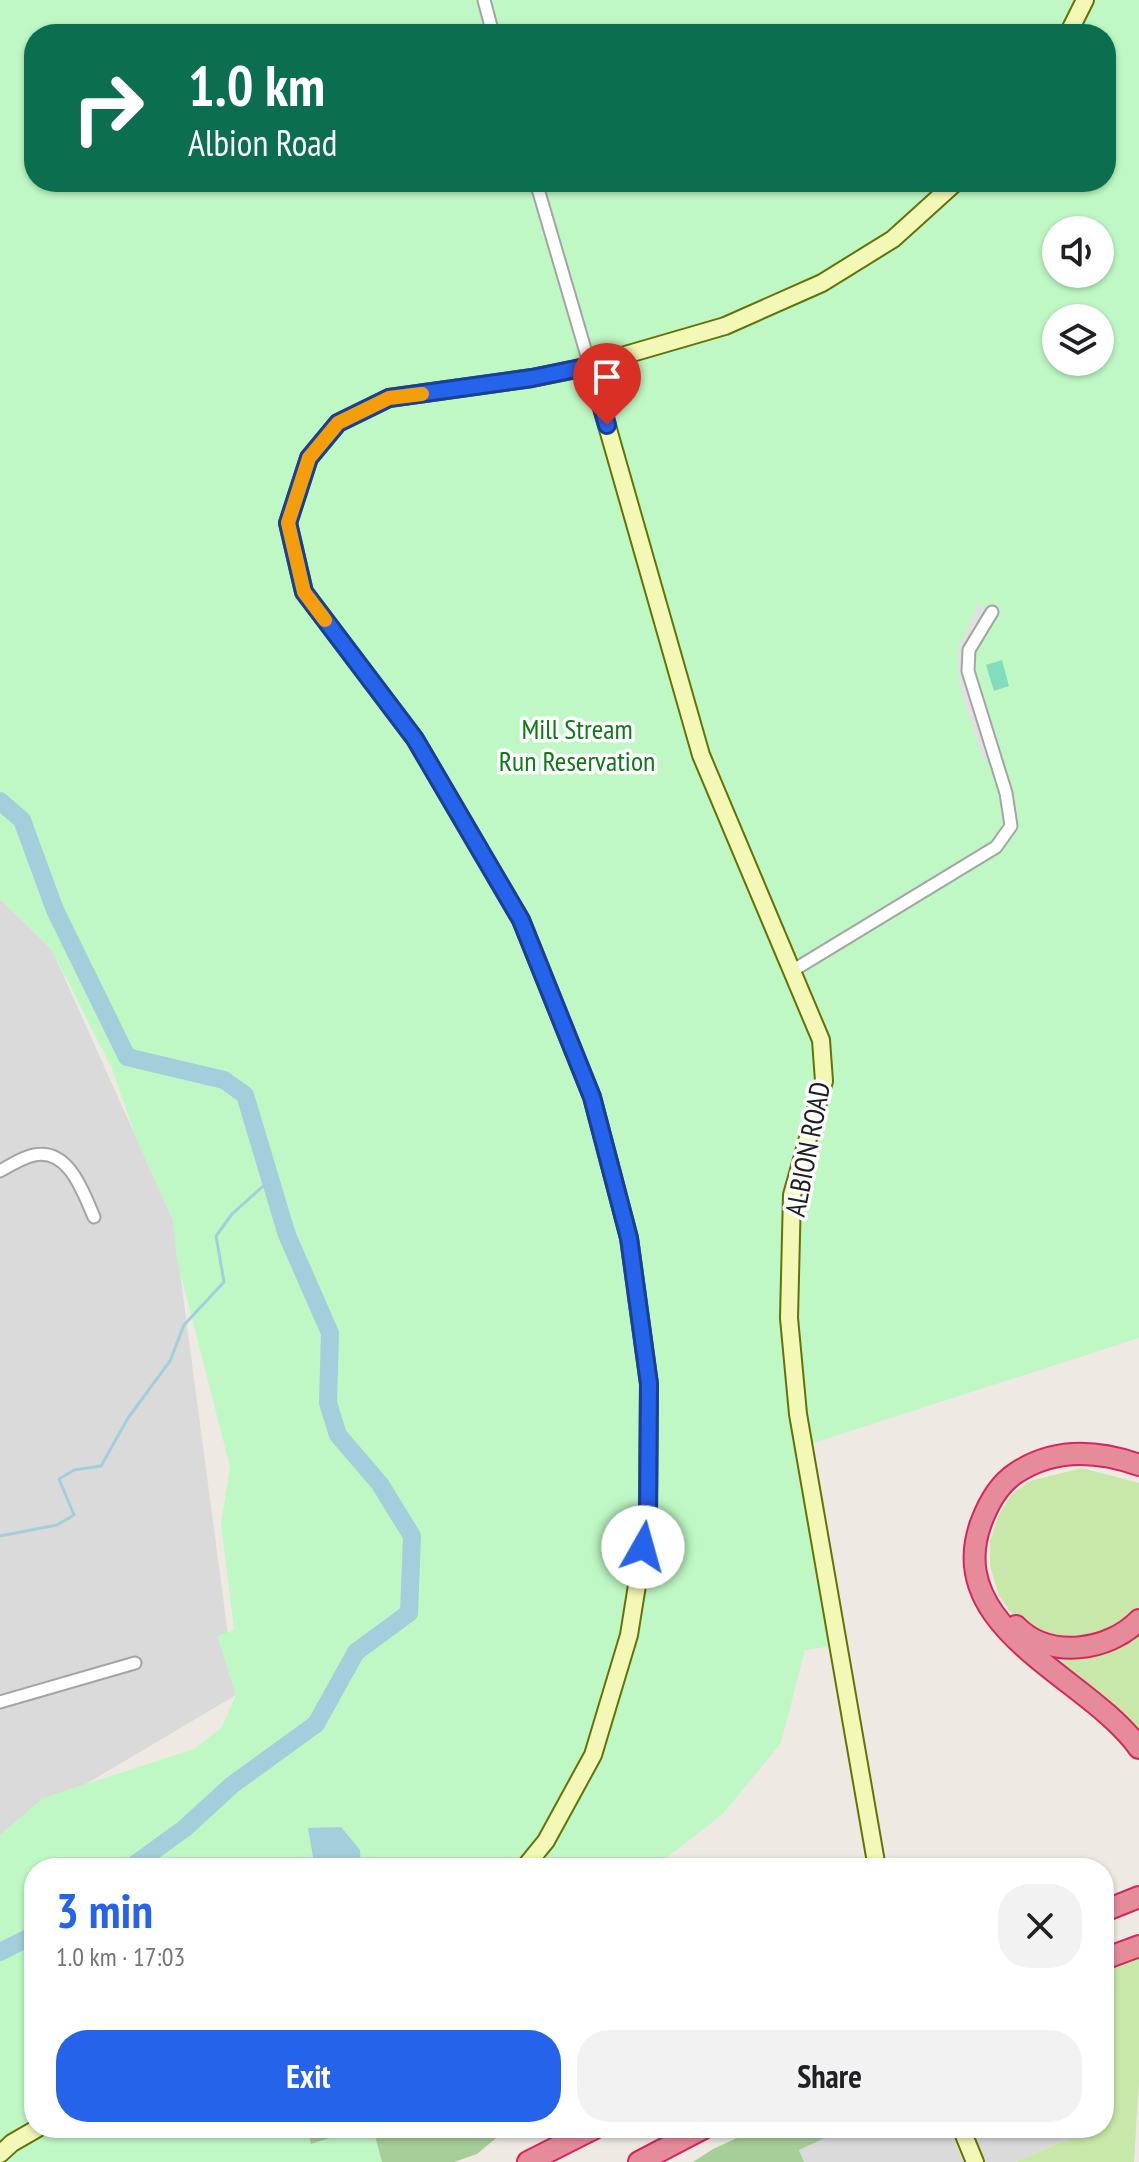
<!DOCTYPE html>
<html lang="en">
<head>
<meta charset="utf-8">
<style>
	:root { --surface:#fff; --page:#f2f2f2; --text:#202124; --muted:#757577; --accent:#2563eb }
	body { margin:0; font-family:"PT Sans Narrow",sans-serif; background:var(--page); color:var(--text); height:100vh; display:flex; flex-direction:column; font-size:30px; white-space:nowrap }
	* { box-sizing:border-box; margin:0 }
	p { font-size:26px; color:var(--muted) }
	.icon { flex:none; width:44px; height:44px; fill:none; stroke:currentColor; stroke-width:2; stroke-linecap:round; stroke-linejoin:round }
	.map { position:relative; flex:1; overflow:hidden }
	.details { position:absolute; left:24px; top:1858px; width:1090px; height:280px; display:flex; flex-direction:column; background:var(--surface); border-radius:32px; box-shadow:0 2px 6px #0004 }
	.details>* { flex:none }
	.hud { position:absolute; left:24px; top:24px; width:1092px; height:168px; border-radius:32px; box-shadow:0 2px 6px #0004; background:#0b6e4f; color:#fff; overflow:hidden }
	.controls { position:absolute; left:1042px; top:216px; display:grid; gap:16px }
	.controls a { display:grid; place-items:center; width:72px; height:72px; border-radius:50%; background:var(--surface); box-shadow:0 2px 6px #0004; font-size:40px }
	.pin { position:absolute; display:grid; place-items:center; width:68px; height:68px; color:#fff; margin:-82px -34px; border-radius:50% 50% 50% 0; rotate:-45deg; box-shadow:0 0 8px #0007 }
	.pin .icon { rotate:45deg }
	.me { position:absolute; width:88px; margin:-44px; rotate:7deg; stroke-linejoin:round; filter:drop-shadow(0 0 6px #0008) }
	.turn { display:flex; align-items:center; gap:28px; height:168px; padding:0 32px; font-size:36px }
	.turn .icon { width:104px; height:104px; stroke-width:2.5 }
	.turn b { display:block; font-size:56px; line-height:68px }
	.round { display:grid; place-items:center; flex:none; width:84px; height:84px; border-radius:32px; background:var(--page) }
	.head { display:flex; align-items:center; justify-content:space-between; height:136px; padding:0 32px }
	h1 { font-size:48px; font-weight:700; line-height:60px; color:var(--accent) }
	.primary-button { display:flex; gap:16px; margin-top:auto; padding:16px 32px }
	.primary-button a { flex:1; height:92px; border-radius:32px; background:var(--accent); color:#fff; font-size:32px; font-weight:700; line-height:92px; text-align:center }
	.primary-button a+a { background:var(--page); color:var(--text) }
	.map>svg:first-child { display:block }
	.residential { fill:#dbdada }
	.grass { fill:#c7e8a9 }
	.forest { fill:#a7cd98 }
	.park { fill:#bff8c5; fill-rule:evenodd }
	.pitch { fill:#81ddbb }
	.parking { fill:#e1e1e1 }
	.water { fill:#a3cedc }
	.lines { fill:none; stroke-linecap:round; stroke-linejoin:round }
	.stream { stroke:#a3cedc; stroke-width:3 }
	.river { stroke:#a3cedc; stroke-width:18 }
	.street-casing { stroke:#a4a4a4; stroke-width:15 }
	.secondary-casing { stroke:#657206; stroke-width:20 }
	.highway-casing { stroke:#d62660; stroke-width:24 }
	.street { stroke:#fff; stroke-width:11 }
	.secondary { stroke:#f4f8b6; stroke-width:16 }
	.highway { stroke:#e58b9a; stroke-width:20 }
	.route-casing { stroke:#184099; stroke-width:20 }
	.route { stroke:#2563eb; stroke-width:14 }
	.slow { stroke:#f59e0b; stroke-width:14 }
	.labels { text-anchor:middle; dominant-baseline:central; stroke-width:7; stroke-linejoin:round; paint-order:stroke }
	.park-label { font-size:28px; fill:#0d7917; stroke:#fff }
	.street-label { font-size:28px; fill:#1d1d1d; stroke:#fff }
</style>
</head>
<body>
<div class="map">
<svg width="1139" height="2162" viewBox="0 0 1139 2162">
	<rect width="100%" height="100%" fill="#eeeae3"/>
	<g class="residential">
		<path d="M0,899L52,950L173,1220L236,1695L0,1835Z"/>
		<path d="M847,2128H949L964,2162H804L799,2150Z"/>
		<path d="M967,2128H1094L1015,2162H981Z"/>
	</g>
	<g class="grass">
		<path d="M1082,1468L1139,1483V1615L1128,1625L1076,1644L1027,1628L1009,1610L999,1596L990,1566V1541L999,1515L1011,1495L1030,1481Z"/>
		<path d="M1139,1632V1741L1059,1666L1066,1656Z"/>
		<path d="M1139,1956V2081L1134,2162H1015L1094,2128H1104V1971Z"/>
	</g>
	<g class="forest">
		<path d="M64,2128H514L501,2134L477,2154L454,2162H27Z"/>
		<path d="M759,2128H847L799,2150L804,2162H693L713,2149Z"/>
	</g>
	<path class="park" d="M0,0H1139V1338L804,1446L839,1645L805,1650L781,1743L723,1814L653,1868H34V2128H307L311,2144L360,2128H373L382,2162H0V1835L43,1798L194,1749L222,1727L236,1695L217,1636L234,1630L221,1524L230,1467L177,1260L173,1220L138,1143L112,1069L52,950L0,899ZM34,34H1106V182H34ZM1056,230H1100V274H1056ZM1056,318H1100V362H1056Z"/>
	<path class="pitch" d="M1002,660L1009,686L994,691L986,665Z"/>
	<path class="parking" d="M978,604L994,613L979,638L973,672L998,757L984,762L962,696L958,671V649Z"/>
	<path class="water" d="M341,1827L360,1850L361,1868H315L308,1828Z"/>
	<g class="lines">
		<path class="stream" d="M0,1536L57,1525L74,1515L59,1479L74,1470L101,1466L128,1418L170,1361L184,1325L224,1282L216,1236L232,1214L270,1180"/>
		<g class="river">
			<path d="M0,801L22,820L55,910L127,1057L224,1080L245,1095L287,1235L330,1333L328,1403L338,1435L380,1484L412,1536L409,1613L356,1652L316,1724L232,1785L185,1828L130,1868"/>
			<path d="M0,1952L34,1935"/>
		</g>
		<g class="street-casing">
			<g id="street">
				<path d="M484,0L493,34"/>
				<path d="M536,182L590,366"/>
				<path d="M792,971L996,847L1011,826L1006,793L968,671L969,650L992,612"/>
				<path d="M0,1171C11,1165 23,1157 34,1155C69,1148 83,1192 94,1217"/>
				<path d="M0,1702L135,1663"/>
			</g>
		</g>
		<g class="secondary-casing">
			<g id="secondary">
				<path d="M1068,34L1085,0"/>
				<path d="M590,366L701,755L821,1040L824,1081L792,1195L789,1318L798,1414L877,1868"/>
				<path d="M524,1868L546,1841L593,1755L629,1635L648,1517L649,1384L629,1238L592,1097L521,920L415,739L304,592L288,523L309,458L338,423L389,398L532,378L577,369L725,326L822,283L893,239L956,182"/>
				<path d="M961,2128L975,2162"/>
				<path d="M0,2154L12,2143L38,2128"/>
			</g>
		</g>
		<g class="highway-casing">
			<g id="highway">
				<path d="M1139,1465C1097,1450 1054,1448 1016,1473C999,1484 988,1504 981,1523C942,1630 1089,1677 1139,1748"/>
				<path d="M1016,1626C1049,1660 1109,1651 1139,1620"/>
				<path d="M1104,1911L1139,1897"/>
				<path d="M1104,1959L1139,1946"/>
				<path d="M528,2162L595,2128"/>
				<path d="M639,2162L704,2128"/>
			</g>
		</g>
		<use href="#street" class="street"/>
		<use href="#secondary" class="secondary"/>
		<use href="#highway" class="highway"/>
	</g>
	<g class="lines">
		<g class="route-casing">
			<path id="route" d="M607,425L590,366L532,378L389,398L338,423L309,458L288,523L304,592L415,739L521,920L592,1097L629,1238L649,1384L648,1517L643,1547"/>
		</g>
		<use href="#route" class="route"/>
		<path class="slow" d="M325,620L304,592L288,523L309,458L338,423L389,398L422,394"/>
	</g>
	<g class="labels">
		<g class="park-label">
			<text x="577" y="728">Mill Stream<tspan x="577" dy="32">Run Reservation</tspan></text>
		</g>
		<g class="street-label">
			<text transform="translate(807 1149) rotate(-79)">ALBION ROAD</text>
		</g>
	</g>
</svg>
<div class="controls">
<a><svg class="icon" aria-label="sound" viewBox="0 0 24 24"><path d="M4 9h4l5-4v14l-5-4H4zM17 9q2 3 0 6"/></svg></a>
<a><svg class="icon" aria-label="layers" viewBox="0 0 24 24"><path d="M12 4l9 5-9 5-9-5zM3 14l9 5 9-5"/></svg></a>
</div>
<div class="pin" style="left:607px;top:425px;background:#d93025"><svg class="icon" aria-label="arrive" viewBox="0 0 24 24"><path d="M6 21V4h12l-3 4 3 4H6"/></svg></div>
<svg class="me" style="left:643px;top:1547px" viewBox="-20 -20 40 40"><circle r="19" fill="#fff"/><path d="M0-13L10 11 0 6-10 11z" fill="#2563eb"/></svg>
<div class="hud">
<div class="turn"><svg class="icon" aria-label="right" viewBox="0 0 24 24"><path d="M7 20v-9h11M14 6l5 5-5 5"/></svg><div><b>1.0 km</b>Albion Road</div></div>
</div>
<section class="details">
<div class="head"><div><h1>3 min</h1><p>1.0 km · 17:03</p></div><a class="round"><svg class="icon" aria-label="close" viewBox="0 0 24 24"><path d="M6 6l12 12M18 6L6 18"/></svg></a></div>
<div class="primary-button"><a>Exit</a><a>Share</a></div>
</section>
</div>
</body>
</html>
